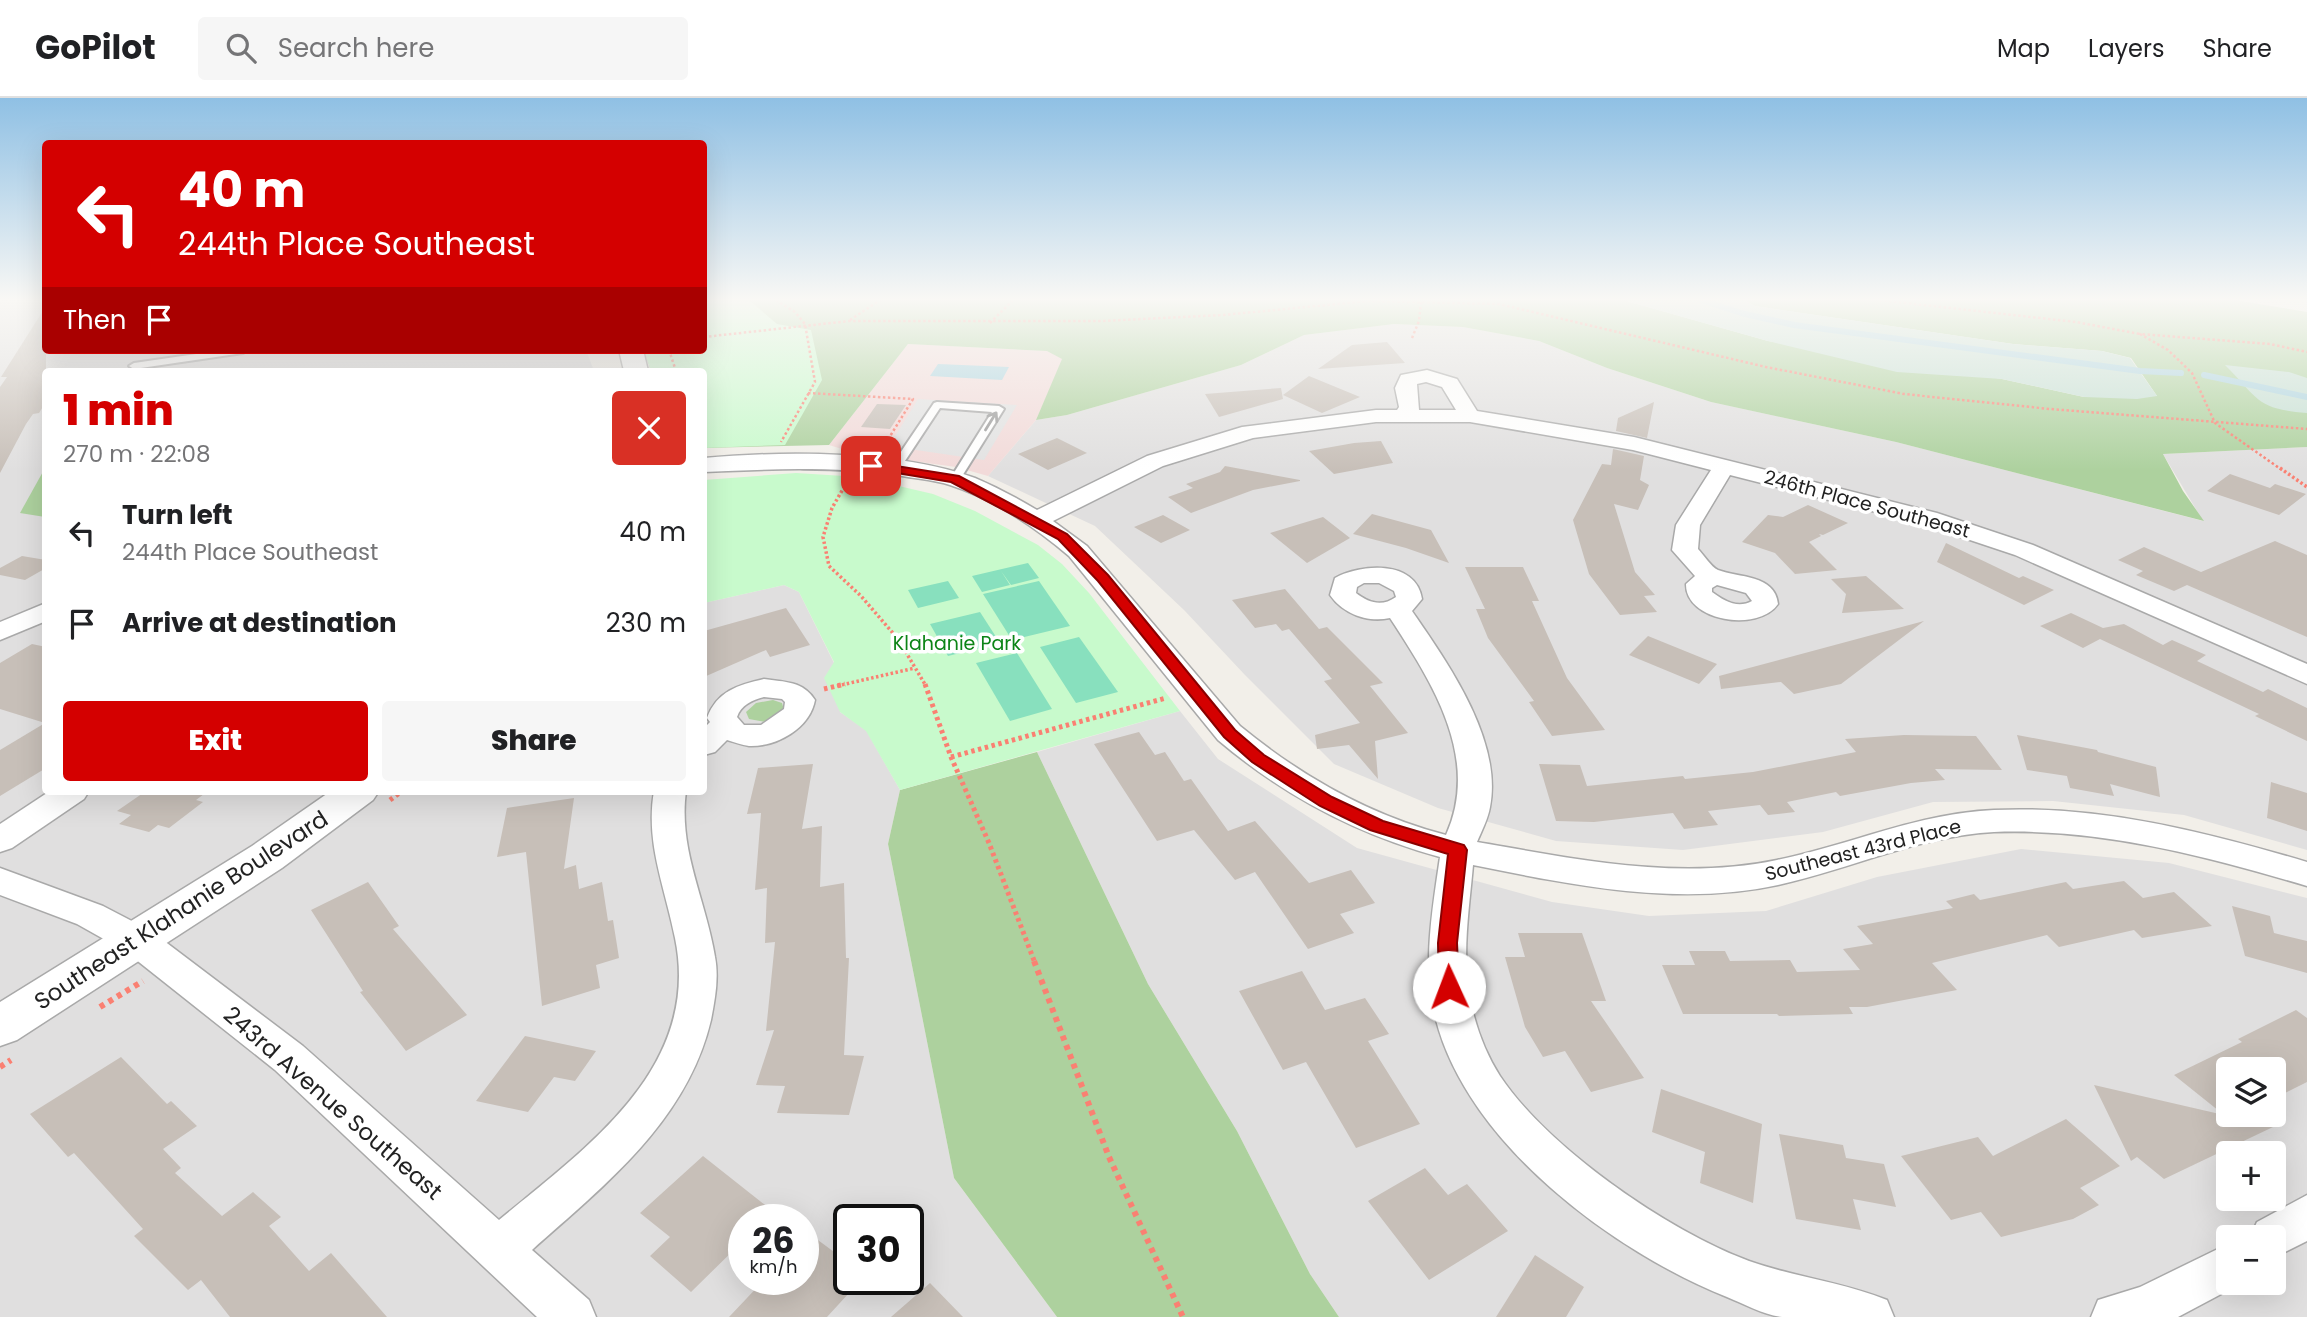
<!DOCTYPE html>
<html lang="en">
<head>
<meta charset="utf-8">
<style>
	:root { --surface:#fff; --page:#f6f6f6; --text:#202124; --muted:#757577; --line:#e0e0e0; --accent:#d40000 }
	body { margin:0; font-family:Poppins,sans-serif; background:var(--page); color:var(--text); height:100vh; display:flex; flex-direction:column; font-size:26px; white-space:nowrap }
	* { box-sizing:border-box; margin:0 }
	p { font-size:23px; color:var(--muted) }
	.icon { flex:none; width:38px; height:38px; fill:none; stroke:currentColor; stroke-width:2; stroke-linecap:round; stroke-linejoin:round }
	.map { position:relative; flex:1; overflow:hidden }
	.drawer { position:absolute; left:42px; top:270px; width:665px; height:427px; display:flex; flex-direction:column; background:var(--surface); border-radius:7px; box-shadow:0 7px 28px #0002 }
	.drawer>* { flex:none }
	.top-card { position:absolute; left:42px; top:42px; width:665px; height:214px; border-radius:7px; box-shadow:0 7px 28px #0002; background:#d40000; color:#fff; overflow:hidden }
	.fabs { position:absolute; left:2216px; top:959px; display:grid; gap:14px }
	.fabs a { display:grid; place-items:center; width:70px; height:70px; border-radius:7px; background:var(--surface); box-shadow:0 7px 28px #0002; font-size:35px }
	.speed { position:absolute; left:728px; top:1106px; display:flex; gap:14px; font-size:35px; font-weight:700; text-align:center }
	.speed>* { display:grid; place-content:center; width:91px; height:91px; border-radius:50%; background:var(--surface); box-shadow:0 7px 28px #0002; line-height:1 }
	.speed small { font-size:18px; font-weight:400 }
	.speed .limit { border:4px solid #111; border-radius:10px; background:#fff; color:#111 }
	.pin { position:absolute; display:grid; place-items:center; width:60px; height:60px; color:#fff; margin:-30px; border-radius:14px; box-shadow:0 4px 10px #0006 }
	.me { position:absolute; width:77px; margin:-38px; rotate:358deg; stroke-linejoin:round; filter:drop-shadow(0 0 5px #0008) }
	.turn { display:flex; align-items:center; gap:24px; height:147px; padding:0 21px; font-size:32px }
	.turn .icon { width:91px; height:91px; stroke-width:2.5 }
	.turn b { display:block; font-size:49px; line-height:60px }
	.then { display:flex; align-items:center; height:66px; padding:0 21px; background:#0003; gap:14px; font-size:26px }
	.round { display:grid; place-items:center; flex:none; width:74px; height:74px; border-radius:7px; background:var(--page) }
	.summary { display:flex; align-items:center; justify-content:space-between; height:119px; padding:0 21px }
	h1 { font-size:42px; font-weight:800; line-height:52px; color:var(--accent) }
	.cta { display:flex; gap:14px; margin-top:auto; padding:14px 21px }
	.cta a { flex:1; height:80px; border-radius:7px; background:var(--accent); color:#fff; font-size:28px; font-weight:800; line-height:80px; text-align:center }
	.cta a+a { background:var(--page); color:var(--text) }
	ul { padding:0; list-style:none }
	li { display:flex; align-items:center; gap:21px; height:91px; padding:0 21px }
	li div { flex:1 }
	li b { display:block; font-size:26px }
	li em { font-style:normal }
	header { display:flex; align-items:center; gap:42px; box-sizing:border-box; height:98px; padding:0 35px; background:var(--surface); border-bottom:2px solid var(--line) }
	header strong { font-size:33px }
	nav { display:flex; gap:38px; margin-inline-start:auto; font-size:24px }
	.search { width:490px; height:63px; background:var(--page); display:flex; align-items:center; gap:18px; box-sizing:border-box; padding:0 24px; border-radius:7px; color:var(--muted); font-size:26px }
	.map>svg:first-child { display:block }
	.residential { fill:#e0dfdf; fill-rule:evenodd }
	.commercial { fill:#f2dad9 }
	.forest { fill:#add19e }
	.wetland { fill:#c6e0d4 }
	.park { fill:#c8facc }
	.pitch { fill:#88e0be }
	.parking { fill:#e2e2e2 }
	.water { fill:#aad3df }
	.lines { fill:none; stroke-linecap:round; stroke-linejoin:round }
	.stream { stroke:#aad3df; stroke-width:6 }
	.building { fill:#c7bfb8 }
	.service-casing { stroke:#a9a9a9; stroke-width:4 }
	.minor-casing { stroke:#a9a9a9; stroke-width:3 }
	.tertiary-casing { stroke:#a9a9a9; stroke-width:3 }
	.path-far3 { stroke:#fa8072; stroke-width:2.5; stroke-dasharray:2.5 2.5; stroke-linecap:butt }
	.path-far2 { stroke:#fa8072; stroke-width:3.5; stroke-dasharray:2.5 2.5; stroke-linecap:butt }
	.path-far1 { stroke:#fa8072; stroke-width:5; stroke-dasharray:3.5 3.5; stroke-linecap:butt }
	.path { stroke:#fa8072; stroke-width:6; stroke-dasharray:5 5; stroke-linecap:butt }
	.service { fill:#fff; fill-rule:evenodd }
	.minor { fill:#fff; fill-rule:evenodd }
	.tertiary { fill:#fff; fill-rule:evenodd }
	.oneway { stroke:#9c9c9c }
	.route { fill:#d40000; stroke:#8a0000; stroke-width:2 }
	.labels { text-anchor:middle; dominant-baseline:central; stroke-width:7; stroke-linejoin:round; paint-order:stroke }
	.street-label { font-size:19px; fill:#222; stroke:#fff }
	.park-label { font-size:19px; fill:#0c8416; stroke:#fff }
	.near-street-label { font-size:23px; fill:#222; stroke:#fff }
</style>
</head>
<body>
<header>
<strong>GoPilot</strong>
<div class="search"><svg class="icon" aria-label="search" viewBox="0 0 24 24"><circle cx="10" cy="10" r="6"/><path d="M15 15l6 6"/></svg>Search here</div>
<nav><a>Map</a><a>Layers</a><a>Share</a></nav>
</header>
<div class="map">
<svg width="2307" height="1219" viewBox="0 0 2307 1219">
	<rect width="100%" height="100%" fill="#f2efe9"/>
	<g class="residential">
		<path d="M0,202H45L46,252H586L594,273H46V693H704V505L784,487L799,494L834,565L840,614L866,632L900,692L888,746L954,1080L1057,1219H0ZM744,1122H803V1181H744ZM849,1122H908V1181H849Z"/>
		<path d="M1394,226L1463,229L1539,243L1607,270L1711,304L1896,344L2203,423L2163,356L2307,349V752L2184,717L2053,703L1933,704L1823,734L1683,752L1556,743L1438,710L1334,666L1245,577L1184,512L1095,428L988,378L1036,322L1067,317L1241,267L1304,237Z"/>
		<path d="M1180,613L1218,661L1357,750L1552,804L1649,818L1766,813L1877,779L2021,751L2169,765L2307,800V1219H1339L1310,1176L1237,1033L1148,886L1037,654ZM2228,971H2273V1017H2228ZM2228,1055H2273V1101H2228ZM2228,1139H2273V1185H2228Z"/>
	</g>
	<path class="commercial" d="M908,246L1048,253L1063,261L1036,322L988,378L956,369L855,355L829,347Z"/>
	<g class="forest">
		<path d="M704,202H1623L1768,243L2002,281L2084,299L2157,298L2131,260L2102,253L2013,246L1755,208L1744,202H2235L2307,214V349L2163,356L2183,393L2204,423L1896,344L1711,304L1607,270L1539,243L1463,229L1394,226L1304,237L1241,267L1067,317L1036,322L1062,261L1047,253L908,246L829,347L704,350V273H651L644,252H704Z"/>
		<path d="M45,370V419L20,415Z"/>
		<path d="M773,602L782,605L784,612L766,624L749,621L746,614L756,605Z"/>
		<path d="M1037,654L1148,886L1237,1033L1310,1176L1339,1219H1057L954,1080L888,746L900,692Z"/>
	</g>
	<g class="wetland">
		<path d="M1623,202H1744L1755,208L2013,246L2102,253L2130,260L2157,298L2137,301L2084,299L2002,281L1897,274L1768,243Z"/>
		<path d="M2225,267L2289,274L2307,280V315C2256,311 2259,301 2225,267Z"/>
	</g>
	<g class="park">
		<path d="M704,202H749L777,226L811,232L822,282L785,347L704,350V273H651L644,252H704Z"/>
		<path d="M796,375L860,379L933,396L975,413L1038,447L1062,466L1089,495L1180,613L900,692L866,633L840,614L824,580L834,564L799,494L784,487L704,505V382Z"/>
	</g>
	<g class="pitch">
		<path d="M1028,465L1039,480L1011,487L1001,473L1010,487L982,494L972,478Z"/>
		<path d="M948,483L959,500L918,510L908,492Z"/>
		<path d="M1039,483L1070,528L1012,542L983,496Z"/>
		<path d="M980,514L1000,545L948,558L930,526Z"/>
		<path d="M1079,539L1118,594L1076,605L1040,549Z"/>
		<path d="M1017,555L1052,611L1010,623L976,565Z"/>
	</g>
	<path class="parking" d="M918,301L1017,307L984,362L889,348Z"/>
	<path class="water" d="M938,266L1009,269L1002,282L930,278Z"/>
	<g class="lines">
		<g class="stream">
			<path d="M1701,202L1741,215L1794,227L2140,273L2181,275"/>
			<path d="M2204,277L2307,299"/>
		</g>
	</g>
	<g class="building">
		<path d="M46,208V304L39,315L33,316L26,326L0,375V289L7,279H1Z"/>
		<path d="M1387,244L1405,265L1318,271L1352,247Z"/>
		<path d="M1309,278L1360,299L1322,315L1283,297Z"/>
		<path d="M1281,290L1283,301L1219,319L1205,296Z"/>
		<path d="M1654,304L1647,340L1616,333L1618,320Z"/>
		<path d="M877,306L906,307L890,331L861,329Z"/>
		<path d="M1057,340L1087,355L1048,372L1018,356Z"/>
		<path d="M1381,343L1393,365L1334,376L1309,353L1354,345Z"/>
		<path d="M1613,351L1644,358L1640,382L1649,387L1638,412L1614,406L1635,474L1655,497L1644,498L1657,514L1620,517L1589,476L1573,422L1602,366L1611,367Z"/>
		<path d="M1225,368L1300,382V383L1253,392L1191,415L1168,399L1193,390L1186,386L1220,374Z"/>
		<path d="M2230,376L2270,390L2275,386L2306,396L2279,417L2207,393Z"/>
		<path d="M1808,407L1848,425L1823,437L1819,436L1821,438L1809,444L1837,472L1795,476L1775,455L1742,444L1768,417L1783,419Z"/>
		<path d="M1372,416L1431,432L1449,465L1406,450L1353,436Z"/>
		<path d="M1163,417L1190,432L1161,445L1134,429Z"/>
		<path d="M1323,419L1350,440L1307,465L1270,435Z"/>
		<path d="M2275,443L2307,457V539L2187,487L2174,493L2136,477L2143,473L2118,462L2144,449L2201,474Z"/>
		<path d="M1946,445L2019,480L2023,478L2054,492L2024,507L1937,464Z"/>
		<path d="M22,458L46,462V470L25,482L0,477V470Z"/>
		<path d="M1465,469H1523L1539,503H1532L1567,580L1605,632L1552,638L1529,604L1534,603L1488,540L1476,511H1485Z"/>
		<path d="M1866,478L1904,511L1842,515L1846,496L1831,481Z"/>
		<path d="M1285,491L1319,531L1327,529L1383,585L1370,588L1408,635L1375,643L1378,681L1349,647L1317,651L1315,637L1360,625L1324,583L1332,581L1289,531L1282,533L1276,526L1255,530L1232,502Z"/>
		<path d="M786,510L810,547L770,559L766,552L704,579V533Z"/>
		<path d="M2071,515L2103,530L2124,526L2163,547L2172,542L2206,557L2197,563L2263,594L2268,591L2307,610V643L2255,618L2259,616L2100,541L2083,550L2040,528Z"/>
		<path d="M1924,523L1841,586L1794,596L1781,584L1721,591L1719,578Z"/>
		<path d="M1648,538L1717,566L1699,586L1629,557Z"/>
		<path d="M32,546L46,549V670L0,698V652L45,625L0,611V565Z"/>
		<path d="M1139,634L1155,657L1165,654L1184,683L1191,681L1228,733L1255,723L1309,785L1351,772L1375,805L1340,816L1354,835L1308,851L1255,774L1235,782L1194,732L1157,743L1094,646Z"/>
		<path d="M1904,637L1976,638L2002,672L1935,671L1945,682L1911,685L1840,698L1836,694L1787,704L1795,714L1768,717L1760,707L1708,713L1718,727L1684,731L1673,715L1594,724L1556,723L1539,666L1580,667L1587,688L1683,678L1685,681L1753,674L1856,654L1845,641Z"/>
		<path d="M2017,637L2097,652L2098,654L2156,669L2160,699L2110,686L2114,698L2070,690L2067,678L2027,672Z"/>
		<path d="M813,666L802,731L822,728L820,789L844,785L846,860H849L844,957L864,958L849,1017L777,1015L785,988L756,987L774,932L766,933L775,844L765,845L767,790L755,792L761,715L747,716L758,670Z"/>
		<path d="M2271,684L2307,695V733L2267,720Z"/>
		<path d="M146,693H208L196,702L203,704L169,730L158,727L149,734L119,726L131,717L117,713Z"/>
		<path d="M574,700L564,771L576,767L579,791L602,784L608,823L613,822L619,860L596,867L600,890L542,908L526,754L497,759L507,710Z"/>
		<path d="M2124,783L2143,800L2174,794L2212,828L2142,840L2134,832L2059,849L2047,837L1932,865L1957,892L1867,909H1849L1853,916L1779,918L1777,916H1683L1662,867H1695L1689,853H1725L1730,863L1790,862L1797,874L1860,872L1843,851L1873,846L1857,828L1953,810L1946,803L1974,796L1980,802L2066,784L2073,791Z"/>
		<path d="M368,784L399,828L393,831L467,917L406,953L360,894L363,893L311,812Z"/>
		<path d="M2232,808L2270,818L2274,835L2307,843V875L2245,858Z"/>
		<path d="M1518,835H1582L1606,903H1591L1644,980L1591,994L1565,953L1543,959L1525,929L1505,859H1525Z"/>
		<path d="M1302,873L1325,912L1365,900L1389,936L1368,943L1420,1026L1356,1050L1306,964L1283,972L1239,893Z"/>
		<path d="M2296,912L2307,920V984L2273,1001V971H2228V1018L2273,1029L2164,1081L2137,1059L2131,1063L2094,987L2224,1017L2174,977L2242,944L2238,941Z"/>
		<path d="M525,938L596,953L575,983L554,979L528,1014L476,1003Z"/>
		<path d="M121,959L167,1006L171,1003L197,1028L163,1051L181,1070L175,1075L222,1118L253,1094L281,1119L269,1128L309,1173L331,1155L387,1219H230L201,1182L188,1192L134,1138L143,1131L74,1055L68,1059L30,1016Z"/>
		<path d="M1661,991L1762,1026L1753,1105L1700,1085L1705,1054L1652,1034Z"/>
		<path d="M2066,1021L2120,1068L2080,1090L2099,1107L2073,1121L2001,1139L1981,1114L1951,1122L1901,1058L1978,1039L1993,1058Z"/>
		<path d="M1779,1036L1843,1047L1846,1060L1884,1066L1896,1109L1853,1101L1861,1132L1796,1121Z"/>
		<path d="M703,1058L784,1122H744V1142L691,1194L650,1158L670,1139L640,1115Z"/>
		<path d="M1425,1070L1448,1097L1467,1086L1508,1133L1429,1182L1368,1103Z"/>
		<path d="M803,1131L849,1165V1195L827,1219H729L765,1181H803Z"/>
		<path d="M1535,1157L1584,1189L1566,1219H1496Z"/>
		<path d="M930,1185L963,1219H891Z"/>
	</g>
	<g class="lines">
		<g class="service-casing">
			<g id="service">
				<path d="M224,252H248L243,255L134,271L129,268L134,265Z"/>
				<path d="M937,304L999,308L1004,311L959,383L955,384L950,381L992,314L940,310L899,372H891L890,370L934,305Z"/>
			</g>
		</g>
		<g class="minor-casing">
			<g id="minor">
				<path d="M1427,272L1457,281L1477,313L1634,339L1937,415L2033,447L2307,566V586L2015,457L1919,425L1730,377L1700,427L1698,451C1703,456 1711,469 1718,472C1738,480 1775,476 1778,506C1758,535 1685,523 1686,486L1695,478L1672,452L1676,427L1711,372L1633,352L1470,324H1376L1253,340L1163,368L1053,423L1087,448L1240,628C1301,678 1369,717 1446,737C1481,660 1432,584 1390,520C1368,525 1343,516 1330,497L1335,480C1360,466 1416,461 1422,501L1412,513C1447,564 1503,642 1490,709C1488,721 1482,732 1477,744C1576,761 1677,783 1777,762C1850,747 1919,715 1994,712C2100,707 2206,734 2307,764V788C2206,758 2101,730 1994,734C1919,738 1851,771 1778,787C1677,809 1572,787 1473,767C1469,813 1461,859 1471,905C1476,930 1486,956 1500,978C1548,1050 1668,1133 1749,1163C1794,1179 1843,1184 1887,1202L1894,1219C1858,1219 1818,1219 1782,1219C1764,1217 1744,1206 1727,1199C1614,1154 1468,1046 1436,922C1422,869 1432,813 1440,759C1356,736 1284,698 1218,642L1069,458C1035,429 993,401 950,387C935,382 918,381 902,378C835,368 770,371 704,374V360C782,353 900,352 975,380C996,389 1017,400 1037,412L1147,358L1242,329L1376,312H1397L1399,309L1395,290L1401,277ZM1426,284L1442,289L1456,312H1419L1417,286ZM1364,485H1379L1394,493L1396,499C1382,509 1369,505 1356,495L1357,489ZM1717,487L1746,495L1752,503C1738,511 1724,503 1712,494V490Z"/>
				<path d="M46,505V523L0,542V524Z"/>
				<path d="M764,581C785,584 803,583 815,602C810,630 777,649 749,648C742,647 734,644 727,642L715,654L704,657V630L710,624L707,620C717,593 738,587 764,581ZM764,599L782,601L785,604L784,611L761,627H744L737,619C741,607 752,602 764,599Z"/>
				<path d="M50,693H89L84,701L12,750L0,754V726Z"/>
				<path d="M654,693H686C678,752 706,802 715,859C719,880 715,901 711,922C687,1023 606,1086 532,1152L589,1202L596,1219H537L275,972L125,853L77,826L0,797V770L103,808L151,833L303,948L499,1122C586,1050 702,970 675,840C665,789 645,745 654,693Z"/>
				<path d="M2307,1097V1143L2273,1160V1139H2250L2257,1124Z"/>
				<path d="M2228,1146V1185H2242L2178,1219H2091L2098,1202L2140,1189Z"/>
			</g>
		</g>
		<g class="tertiary-casing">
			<g id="tertiary">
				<path d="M619,252H643L648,273H624Z"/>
				<path d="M331,693H379L373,702L282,770L17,942L0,948V904L252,748Z"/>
			</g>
		</g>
		<g class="path-far3">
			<path d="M776,202L795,214L805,226L815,284L781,344"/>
			<path d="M1879,202L2076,224L2140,236"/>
			<path d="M850,222L880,202"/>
			<path d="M990,225L1013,202"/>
			<path d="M704,239L849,223H1102L1223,217L1368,203L1499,206L1766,269L1904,296L2050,311L2307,331"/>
			<path d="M1412,240L1419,223L1421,204"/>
			<path d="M669,252L676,273"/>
			<path d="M808,295L913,301L884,348"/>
			<path d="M2282,372L2215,325L2192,275L2168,252L2140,236L2270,246L2307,254"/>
		</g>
		<g class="path-far2">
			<path d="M2280,370L2307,389"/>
			<path d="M847,384L832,410L823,439L829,468L861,498L898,541L926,588"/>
			<path d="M837,588L915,570"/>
		</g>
		<g class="path-far1">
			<path d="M925,586L951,659L989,745L1035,865"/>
			<path d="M824,591L845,586"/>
			<path d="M951,659L1166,600"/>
			<path d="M390,702L402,693"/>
		</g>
		<g class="path">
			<path d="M1034,863L1109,1059L1183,1219"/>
			<path d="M100,909L143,883"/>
			<path d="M0,969L11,962"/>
		</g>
		<use href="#service" class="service"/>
		<use href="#minor" class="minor"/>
		<use href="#tertiary" class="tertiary"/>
	</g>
	<defs><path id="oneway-shaft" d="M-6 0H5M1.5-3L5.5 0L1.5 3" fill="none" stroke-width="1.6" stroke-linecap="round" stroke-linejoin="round" transform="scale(1.75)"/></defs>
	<use class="oneway" href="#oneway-shaft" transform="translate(991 323) rotate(-58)"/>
	<linearGradient id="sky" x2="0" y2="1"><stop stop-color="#8fc0e4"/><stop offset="0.54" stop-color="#f9f8f5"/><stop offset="1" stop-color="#f9f8f5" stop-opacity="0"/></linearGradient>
	<rect width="2307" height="373" fill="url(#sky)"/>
	<path class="route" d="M871,364L959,378L1067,436L1108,477L1235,632L1264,657L1332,699L1383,723L1464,747L1467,752L1457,845L1459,889L1456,894L1449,897L1442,894L1439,889L1438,845L1448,756L1370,732L1320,708L1252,664L1224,639L1098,483L1058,441L951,384L867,370L865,368Z"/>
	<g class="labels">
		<g class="street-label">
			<text transform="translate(1867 406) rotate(15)">246th Place Southeast</text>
			<text transform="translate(1863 752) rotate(-14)">Southeast 43rd Place</text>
		</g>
		<g class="park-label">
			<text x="957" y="545">Klahanie Park</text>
		</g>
		<g class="near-street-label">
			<text transform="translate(181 812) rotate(-33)">Southeast Klahanie Boulevard</text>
			<text transform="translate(333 1005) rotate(41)">243rd Avenue Southeast</text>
		</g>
	</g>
</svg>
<div class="fabs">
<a><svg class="icon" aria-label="layers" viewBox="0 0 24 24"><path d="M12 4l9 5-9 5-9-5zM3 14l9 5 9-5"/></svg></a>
<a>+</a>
<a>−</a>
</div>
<div class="speed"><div>26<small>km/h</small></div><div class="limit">30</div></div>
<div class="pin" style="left:871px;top:368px;background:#d93025"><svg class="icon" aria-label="arrive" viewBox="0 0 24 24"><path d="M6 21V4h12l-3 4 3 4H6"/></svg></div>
<svg class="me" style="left:1449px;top:889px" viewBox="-20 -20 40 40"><circle r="19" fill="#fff"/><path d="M0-13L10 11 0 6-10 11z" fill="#d40000"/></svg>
<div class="top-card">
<div class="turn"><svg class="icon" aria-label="left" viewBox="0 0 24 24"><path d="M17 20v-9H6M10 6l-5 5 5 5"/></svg><div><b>40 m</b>244th Place Southeast</div></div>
<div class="then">Then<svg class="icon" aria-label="arrive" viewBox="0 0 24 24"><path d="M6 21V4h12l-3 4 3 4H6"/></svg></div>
</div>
<section class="drawer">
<div class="summary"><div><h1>1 min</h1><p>270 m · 22:08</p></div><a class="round" style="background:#d93025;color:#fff"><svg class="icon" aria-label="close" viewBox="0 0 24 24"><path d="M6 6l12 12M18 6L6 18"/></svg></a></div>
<ul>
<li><svg class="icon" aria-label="left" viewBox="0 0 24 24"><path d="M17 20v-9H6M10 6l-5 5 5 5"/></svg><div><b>Turn left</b><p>244th Place Southeast</p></div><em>40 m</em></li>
<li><svg class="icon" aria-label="arrive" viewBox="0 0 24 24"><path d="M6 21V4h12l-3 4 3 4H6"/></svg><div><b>Arrive at destination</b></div><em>230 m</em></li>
</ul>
<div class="cta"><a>Exit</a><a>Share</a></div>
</section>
</div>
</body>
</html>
